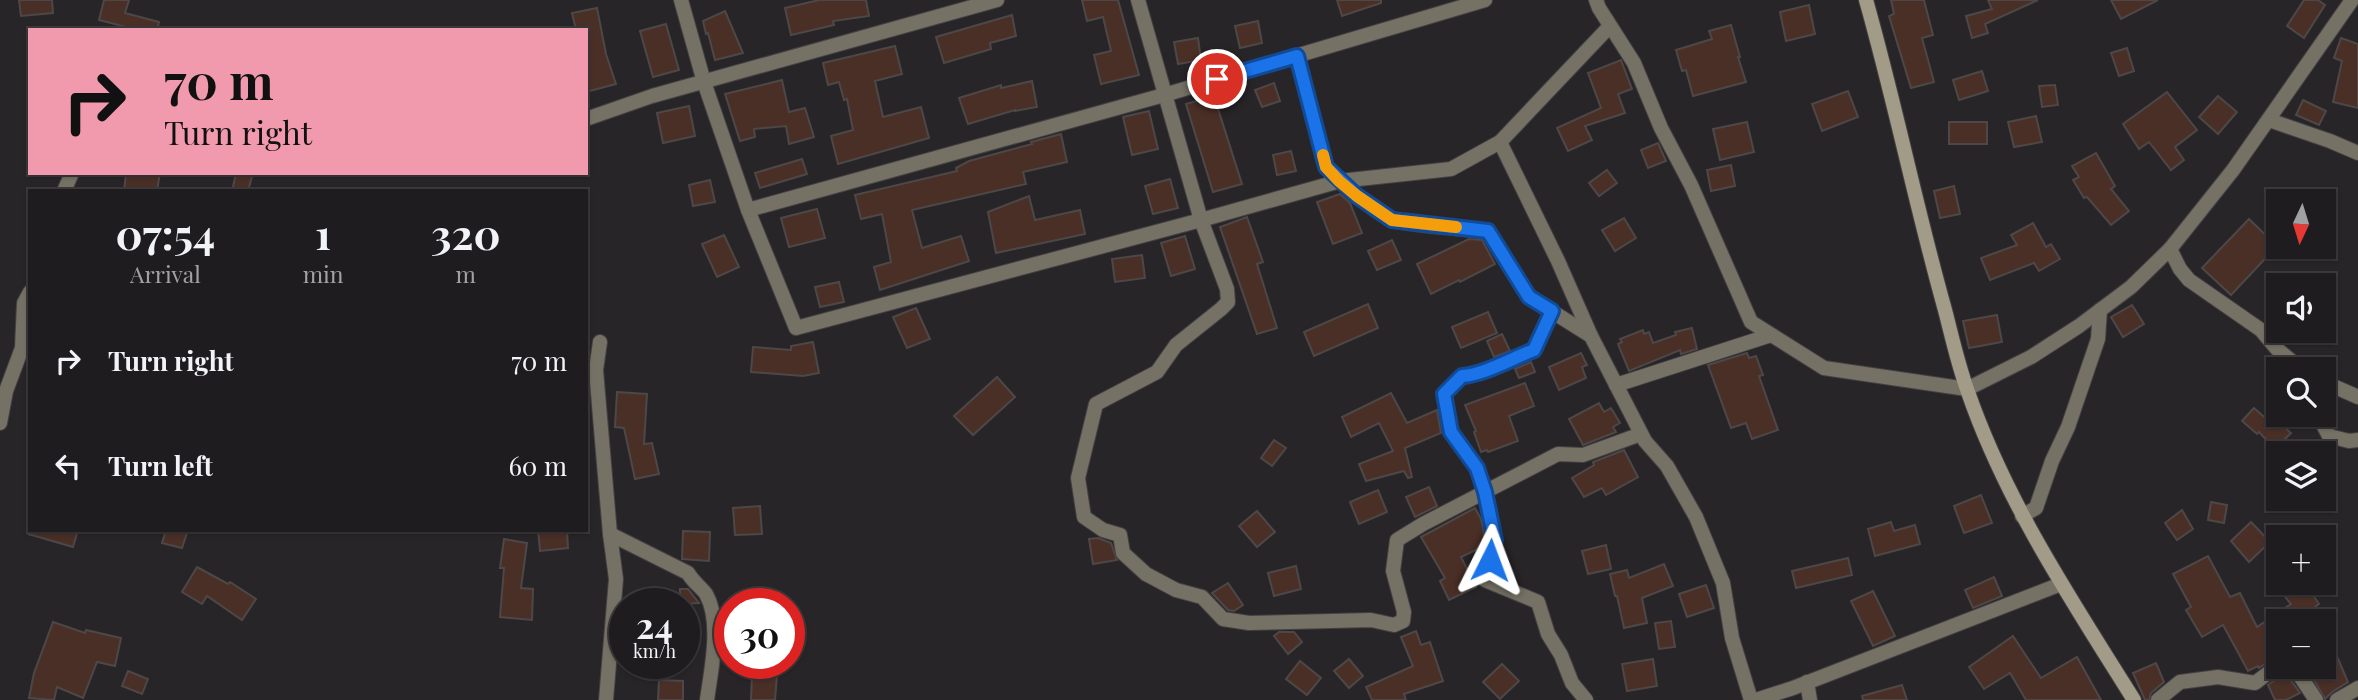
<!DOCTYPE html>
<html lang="en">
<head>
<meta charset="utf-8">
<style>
	:root { --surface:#1e1c1e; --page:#262527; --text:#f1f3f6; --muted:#a1a1a4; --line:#3c3a3c }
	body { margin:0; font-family:"Playfair Display",serif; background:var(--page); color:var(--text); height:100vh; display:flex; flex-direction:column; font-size:26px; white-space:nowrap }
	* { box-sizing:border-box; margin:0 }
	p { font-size:23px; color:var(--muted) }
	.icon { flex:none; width:38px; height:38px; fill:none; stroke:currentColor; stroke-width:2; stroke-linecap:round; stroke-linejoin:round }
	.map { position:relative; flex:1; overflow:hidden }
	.drawer { position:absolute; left:28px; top:189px; width:560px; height:343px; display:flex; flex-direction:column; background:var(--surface); border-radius:0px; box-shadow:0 2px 5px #0004,0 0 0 2px var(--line) }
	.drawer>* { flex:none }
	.guide { position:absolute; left:28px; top:28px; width:560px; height:147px; border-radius:0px; box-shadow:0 2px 5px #0004,0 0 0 2px var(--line); background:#f29aad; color:#111; overflow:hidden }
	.needle { width:46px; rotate:184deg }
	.tools { position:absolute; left:2266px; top:189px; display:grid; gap:14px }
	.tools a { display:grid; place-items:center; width:70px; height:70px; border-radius:0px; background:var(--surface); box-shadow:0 2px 5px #0004,0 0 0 2px var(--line); font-size:35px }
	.speed { position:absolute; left:609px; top:588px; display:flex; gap:14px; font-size:35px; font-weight:700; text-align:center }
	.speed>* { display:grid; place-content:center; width:91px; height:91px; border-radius:50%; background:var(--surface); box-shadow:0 2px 5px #0004,0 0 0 2px var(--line); line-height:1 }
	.speed small { font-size:18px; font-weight:400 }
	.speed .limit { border:10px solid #d22; background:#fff; color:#111 }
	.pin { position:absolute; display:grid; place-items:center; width:60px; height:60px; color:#fff; margin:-30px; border:4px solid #fff; border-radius:50%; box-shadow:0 2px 7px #0007 }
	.me { position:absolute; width:77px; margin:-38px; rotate:3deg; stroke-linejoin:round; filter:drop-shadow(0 0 5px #0008) }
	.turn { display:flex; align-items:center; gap:24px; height:147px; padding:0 21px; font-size:32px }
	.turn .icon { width:91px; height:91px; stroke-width:2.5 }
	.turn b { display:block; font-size:49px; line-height:60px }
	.eta { display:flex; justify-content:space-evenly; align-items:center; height:119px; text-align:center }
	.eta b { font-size:42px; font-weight:700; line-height:49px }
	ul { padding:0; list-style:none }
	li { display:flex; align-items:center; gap:21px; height:105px; padding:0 21px }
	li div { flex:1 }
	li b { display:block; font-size:26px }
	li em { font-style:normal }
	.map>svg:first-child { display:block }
	.building { fill:#4a2f27; stroke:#4d4847; stroke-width:2 }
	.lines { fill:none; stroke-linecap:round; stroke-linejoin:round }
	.street-casing { stroke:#444144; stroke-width:16 }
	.secondary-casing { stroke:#444144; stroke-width:16 }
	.street { stroke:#757164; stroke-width:14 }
	.secondary { stroke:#a29b87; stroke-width:14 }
	.route-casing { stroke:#114b97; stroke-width:18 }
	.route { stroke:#1a73e8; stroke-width:12 }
	.slow { stroke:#f59e0b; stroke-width:12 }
</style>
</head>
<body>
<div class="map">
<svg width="2358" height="700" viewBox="0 0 2358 700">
	<rect width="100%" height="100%" fill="#282528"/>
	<g class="building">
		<path d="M19,0H52L53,13L21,16Z"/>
		<path d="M104,0H129L125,13L159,22L157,30H138L99,20Z"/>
		<path d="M819,0H866L869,16L833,21L834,25L791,35L785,8Z"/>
		<path d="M1082,0H1118L1139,75L1101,84L1094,55L1111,51L1103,17L1087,21Z"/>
		<path d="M1337,0H1381V3L1342,16Z"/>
		<path d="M1891,0H1924L1933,35L1922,38L1934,82L1911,88L1889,16L1894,14Z"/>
		<path d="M1988,0H2038L1985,24L1988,33L1972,38L1966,16L1992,9Z"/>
		<path d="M2111,0H2158L2121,19Z"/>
		<path d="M2304,0H2318L2325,5L2304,38L2287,26Z"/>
		<path d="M1809,5L1815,34L1786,41L1780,12Z"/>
		<path d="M597,8L606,54L616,84L586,92V30H576L572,13Z"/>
		<path d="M725,11L743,53L715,60L708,33L706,34L703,21Z"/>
		<path d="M1012,15L1016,36L990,43L991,49L944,63L936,37Z"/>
		<path d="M1258,21L1262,43L1240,48L1235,26Z"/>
		<path d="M666,24L679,70L653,77L640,31Z"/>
		<path d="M1731,25L1740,57H1738L1746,82L1693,96L1686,70L1682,71L1676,50L1712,39L1709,31Z"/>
		<path d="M1198,38L1201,60L1178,64L1174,42Z"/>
		<path d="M2341,38L2358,44V108L2333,102L2342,61L2334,58Z"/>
		<path d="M895,46L902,74L875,81L883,117L921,107L929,138L838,164L831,136L853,130L847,99L844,100L839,82L828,85L823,63Z"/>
		<path d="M2127,48L2134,71L2119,76L2111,53Z"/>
		<path d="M1621,60L1632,89L1618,94L1625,113L1585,126L1592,140L1568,151L1557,128L1601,108L1588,73Z"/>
		<path d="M1982,71L1988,91L1959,100L1953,80Z"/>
		<path d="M782,80L789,112L805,108L814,137L789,144L786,126L754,129L755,137L740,141L725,94Z"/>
		<path d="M1032,81L1037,107L1015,111V110L968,124L959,98L1001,85V88Z"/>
		<path d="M1274,83L1280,101L1262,107L1255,90Z"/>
		<path d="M2055,85L2058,105L2042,107L2039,86Z"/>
		<path d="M1848,91L1858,117L1822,131L1812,104Z"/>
		<path d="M2167,92L2197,130L2175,147L2184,160L2171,170L2149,142L2139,149L2123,124Z"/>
		<path d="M1214,96L1242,184L1213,192L1186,104Z"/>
		<path d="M2218,96L2237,112L2218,134L2199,117Z"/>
		<path d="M2303,100L2326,111L2319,125L2296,115Z"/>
		<path d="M689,106L695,136L663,143L657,113Z"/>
		<path d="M1149,111L1158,149L1132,155L1123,117Z"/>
		<path d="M2036,116L2042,142L2014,147L2008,122Z"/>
		<path d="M1747,122L1754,152L1720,160L1713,129Z"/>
		<rect x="1949" y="122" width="38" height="22"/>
		<path d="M1061,134L1067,162L1023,172L1026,184L912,210L922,248L961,236L969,261L880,290L874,267L891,262L882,214L861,219L855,195L957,171L956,168L969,161L1032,144L1031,142Z"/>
		<path d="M1658,143L1666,161L1648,168L1641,150Z"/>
		<path d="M1291,151L1296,171L1277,175L1273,155Z"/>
		<path d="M2096,153L2115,186L2111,189L2129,211L2111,225L2087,197L2084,198L2073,180L2079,177L2072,166Z"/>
		<path d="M802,159L807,174L760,188L755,173Z"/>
		<path d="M1731,165L1735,186L1711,191L1707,170Z"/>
		<path d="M1607,170L1617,183L1599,196L1589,183Z"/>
		<path d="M126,173H160L157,191H124Z"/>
		<path d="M236,173H253L248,191H232Z"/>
		<path d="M1170,179L1178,208L1153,214L1145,186Z"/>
		<path d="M710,180L715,202L693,206L689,185Z"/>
		<path d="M1954,186L1960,214L1940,218L1934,191Z"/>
		<path d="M1340,194L1350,203L1362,233L1333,244L1317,202Z"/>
		<path d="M1029,196L1035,220L1080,210L1085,234L996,253L988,212Z"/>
		<path d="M817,209L825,238L789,247L781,218Z"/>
		<path d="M1247,217L1263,262L1257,264L1277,328L1257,334L1220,227Z"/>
		<path d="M1624,218L1636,238L1615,251L1602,230Z"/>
		<path d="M2249,219L2277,246L2231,295L2202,268Z"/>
		<path d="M2033,223L2046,247L2051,244L2060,259L2039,271L2034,263L1990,280L1981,258L2017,245L2011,235Z"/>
		<path d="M724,235L739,267L717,277L702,244Z"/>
		<path d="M1185,236L1195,269L1171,276L1161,243Z"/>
		<path d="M1469,239L1482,240L1495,264L1460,282L1459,280L1431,294L1417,264Z"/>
		<path d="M1392,240L1401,260L1377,270L1368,251Z"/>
		<path d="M1142,255L1145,278L1115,282L1112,259Z"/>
		<path d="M839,282L844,302L820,307L815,287Z"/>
		<path d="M1368,304L1378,328L1314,356L1304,332Z"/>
		<path d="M2132,305L2144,324L2123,337L2111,317Z"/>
		<path d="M916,308L930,339L907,348L893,317Z"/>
		<path d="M1488,312L1497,333L1461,348L1452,327Z"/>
		<path d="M1997,315L2002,342L1969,348L1963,321Z"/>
		<path d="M1692,328L1697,349L1681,354L1680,350L1629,371L1618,344L1622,342L1620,339L1643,330L1644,334L1649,332L1653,343L1676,335L1675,332Z"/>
		<path d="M1502,334L1510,351L1494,357L1487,341Z"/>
		<path d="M813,342L819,373L803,376L751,372L753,347L791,350V346Z"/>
		<path d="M1581,353L1587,365L1582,367L1586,378L1559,390L1549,367Z"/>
		<path d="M1747,353L1749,358L1756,356L1763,375L1759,376L1778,430L1752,439L1746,423L1731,428L1708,365Z"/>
		<path d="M1531,362L1535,372L1519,378L1515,369Z"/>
		<path d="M997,377L1015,397L973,435L954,416Z"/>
		<path d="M1525,383L1534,406L1509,416L1518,441L1488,452L1487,450L1481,452L1474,432L1476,431L1465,405Z"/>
		<path d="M617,392L647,394L644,444L652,443L659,474L635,479L624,428L615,427Z"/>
		<path d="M1391,393L1407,423L1437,410L1441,433L1405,448L1412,477L1408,478L1404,471L1366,481L1359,464L1393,451L1379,423L1351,437L1342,417Z"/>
		<path d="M1599,403L1604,412L1611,408L1620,423L1613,427L1616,432L1583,445L1569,419Z"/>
		<path d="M2254,408L2271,423L2275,419L2291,433L2275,449L2259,432L2257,434L2242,421Z"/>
		<path d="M1274,440L1286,448L1272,466L1261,458Z"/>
		<path d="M1624,450L1638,477L1606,495L1602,488L1584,497L1572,478L1594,465L1593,462Z"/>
		<path d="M1429,487L1437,506L1415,517L1406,497Z"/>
		<path d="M1378,490L1387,512L1359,524L1350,502Z"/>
		<path d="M1981,495L1992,523L1964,533L1954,506Z"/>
		<path d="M2211,502L2227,505L2224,523L2208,520Z"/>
		<path d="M760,506L762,534L735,535L733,508Z"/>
		<path d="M1475,508L1481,519L1485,540L1484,546L1461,557L1476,587L1449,600L1440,581L1445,578L1421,537Z"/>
		<path d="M2182,510L2193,529L2177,540L2165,523Z"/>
		<path d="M1257,511L1275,532L1257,547L1239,526Z"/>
		<path d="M1891,522L1894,531L1915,525L1920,544L1875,556L1868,529Z"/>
		<path d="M2251,522L2270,542L2249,562L2231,541Z"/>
		<path d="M28,530H78L73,547L28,534Z"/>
		<path d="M166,530H188L182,548L162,543Z"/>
		<path d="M538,530H567L568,548L540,551Z"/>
		<path d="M683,531L710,532L709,561L682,559Z"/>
		<path d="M1098,538L1111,543L1117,560L1093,564L1089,539Z"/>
		<path d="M504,539L527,543L521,588L533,589L532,620L500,617L504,568H500Z"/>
		<path d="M1606,545L1611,569L1588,574L1582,551Z"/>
		<path d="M2208,556L2230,597L2240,593L2257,627L2291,604L2274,583H2305L2319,604L2308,612L2314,621H2278V658H2273L2259,668L2258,666L2248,671L2223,625L2202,637L2186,610L2191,607L2173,574Z"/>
		<path d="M1848,558L1852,575L1796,588L1792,571Z"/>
		<path d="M1664,564L1673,586L1642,598L1647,623L1624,628L1617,596H1615L1610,574L1627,570L1629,578Z"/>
		<path d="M1296,566L1301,589L1274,596L1268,573Z"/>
		<path d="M197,567L228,584L230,582L256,599L242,620L207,596L202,604L182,592Z"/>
		<path d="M1994,577L2002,596L1973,608L1965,590Z"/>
		<path d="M1228,583L1243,605L1234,611L1228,610L1212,593Z"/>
		<path d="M1706,585L1714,608L1687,617L1679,594Z"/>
		<path d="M680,589H688L699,603L680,604Z"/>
		<path d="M1873,591L1895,636L1873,646L1851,601Z"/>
		<path d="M1671,621L1675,647L1659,649L1655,623Z"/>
		<path d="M53,622L85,633L86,630L121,638L115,666L97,662L83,698L57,687L54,700L29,698L34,673Z"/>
		<path d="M1416,631L1421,645L1430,642L1443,681L1404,694L1406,700H1372L1366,687L1413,666L1401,637Z"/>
		<path d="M1279,632H1294L1302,642L1288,654L1274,636Z"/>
		<path d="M2013,636L2041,678L2077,657L2101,700H2026L2010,673L1984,689L1969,667Z"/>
		<path d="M2324,636L2336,654L2348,682L2332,692L2325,699L2307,668L2324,667Z"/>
		<path d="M1349,659L1363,676L1349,688L1334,671Z"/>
		<path d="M1653,659L1657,686L1627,691L1622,664Z"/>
		<path d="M1300,661L1321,678L1307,695L1286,679Z"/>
		<path d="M2156,663L2164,682L2151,693L2149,700H2145L2133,673Z"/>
		<path d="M1502,664L1519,681L1500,699L1483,682Z"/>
		<path d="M128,671L148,679L142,694L122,686Z"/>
		<path d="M752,673L777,675L775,700H751Z"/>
		<path d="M2279,677L2290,679L2300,693L2286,700H2275L2268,685Z"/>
		<path d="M659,680L683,681V700H658Z"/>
		<path d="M1902,685L1907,700H1863L1862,696Z"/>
	</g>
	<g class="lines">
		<g class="street-casing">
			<g id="street">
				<path d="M681,0L704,82L748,210L796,328L1201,220L1138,0"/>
				<path d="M1596,0L1599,8L1634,63L1661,128L1691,185L1751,322L1824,368L1967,389L2031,357L2079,326L2131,287L2170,249L2233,170L2352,0"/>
				<path d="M1610,26L1500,142L1451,169L1340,181L1201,220L1227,289L1228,302L1221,309L1176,345L1157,372L1096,404L1078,478L1084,517L1103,530L1120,535L1123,553L1146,574L1176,590L1202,597L1223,619L1249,623L1371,620L1394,625L1403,621L1404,612L1393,571L1397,540L1423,524L1558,454L1583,455L1641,434"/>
				<path d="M1297,56L1326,167C1340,181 1377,216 1395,221C1422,227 1459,228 1488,231L1529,297L1591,336L1645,441L1667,466L1696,517L1723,583L1732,638L1751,700"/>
				<path d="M586,119L652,96L997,0"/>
				<path d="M2269,120L2330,141L2358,153"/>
				<path d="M1500,142L1558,261L1591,336"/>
				<path d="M64,191L72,173"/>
				<path d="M748,210L1164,95L1485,0"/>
				<path d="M2170,249L2180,269L2189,280L2261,330L2277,349L2301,369"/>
				<path d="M1552,311L1534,350C1513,359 1484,375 1462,376L1444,394L1451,432L1477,468L1485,492L1495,540L1485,580L1538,602L1548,634L1561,655L1572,683L1586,700"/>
				<path d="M600,342L596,370L610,534L616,579L606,700"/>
				<path d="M2324,382L2358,397"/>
				<path d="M1616,385L1771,335"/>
				<path d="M2318,415L2329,436L2349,441L2358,440"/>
				<path d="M0,423L6,391L22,348L24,303L30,292"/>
				<path d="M2022,516L2036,508L2052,461L2068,427L2098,339L2100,310"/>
				<path d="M610,534L688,573C693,582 701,587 706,594C722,622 711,670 707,700"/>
				<path d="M1807,682L1810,700"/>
				<path d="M1756,700L1793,688L2061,584"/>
				<path d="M2158,700L2180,682L2218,677L2255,683L2276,667L2296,670L2316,700"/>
				<path d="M2337,700L2358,688"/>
			</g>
		</g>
		<g class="secondary-casing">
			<path id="secondary" d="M1866,0C1895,102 1916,207 1945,310C1952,337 1958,365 1968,392C2006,502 2072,601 2134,700"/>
		</g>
		<use href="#street" class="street"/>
		<use href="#secondary" class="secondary"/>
	</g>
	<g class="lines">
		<g class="route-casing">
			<path id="route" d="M1217,79L1297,56L1326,167L1357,196L1392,220L1488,231L1529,297L1552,311L1534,350C1513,358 1483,375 1462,376L1444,394L1451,432L1477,468L1485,492L1495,540L1490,560"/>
		</g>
		<use href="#route" class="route"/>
		<path class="slow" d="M1323,155L1326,167L1339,181L1357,196L1392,220L1456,227"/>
	</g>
</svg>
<div class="tools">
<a><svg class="needle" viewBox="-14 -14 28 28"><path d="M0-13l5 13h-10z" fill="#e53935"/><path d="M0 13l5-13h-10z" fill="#a1a1a4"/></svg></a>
<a><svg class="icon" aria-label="sound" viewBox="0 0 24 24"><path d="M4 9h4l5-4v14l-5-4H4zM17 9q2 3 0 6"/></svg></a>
<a><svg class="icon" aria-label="search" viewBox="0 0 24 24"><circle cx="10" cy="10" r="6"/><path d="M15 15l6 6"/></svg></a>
<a><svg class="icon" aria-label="layers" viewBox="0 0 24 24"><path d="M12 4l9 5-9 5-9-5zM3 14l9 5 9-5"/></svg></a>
<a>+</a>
<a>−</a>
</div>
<div class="speed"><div>24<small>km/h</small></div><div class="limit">30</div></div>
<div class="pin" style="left:1217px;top:79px;background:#d93025"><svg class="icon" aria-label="arrive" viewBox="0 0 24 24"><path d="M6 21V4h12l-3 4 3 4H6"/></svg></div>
<svg class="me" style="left:1490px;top:560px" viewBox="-20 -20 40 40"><path d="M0-17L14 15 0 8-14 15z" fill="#1a73e8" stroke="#fff" stroke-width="4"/></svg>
<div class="guide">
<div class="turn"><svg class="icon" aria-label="right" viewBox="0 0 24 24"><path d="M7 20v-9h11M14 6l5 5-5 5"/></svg><div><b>70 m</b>Turn right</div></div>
</div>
<section class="drawer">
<div class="eta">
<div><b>07:54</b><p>Arrival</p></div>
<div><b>1</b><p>min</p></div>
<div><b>320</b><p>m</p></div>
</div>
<ul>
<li><svg class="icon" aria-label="right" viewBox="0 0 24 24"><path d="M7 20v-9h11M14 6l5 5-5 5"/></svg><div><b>Turn right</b></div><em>70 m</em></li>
<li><svg class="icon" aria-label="left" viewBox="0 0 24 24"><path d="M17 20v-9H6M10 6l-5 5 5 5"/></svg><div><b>Turn left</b></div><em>60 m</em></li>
</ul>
</section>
</div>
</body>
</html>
